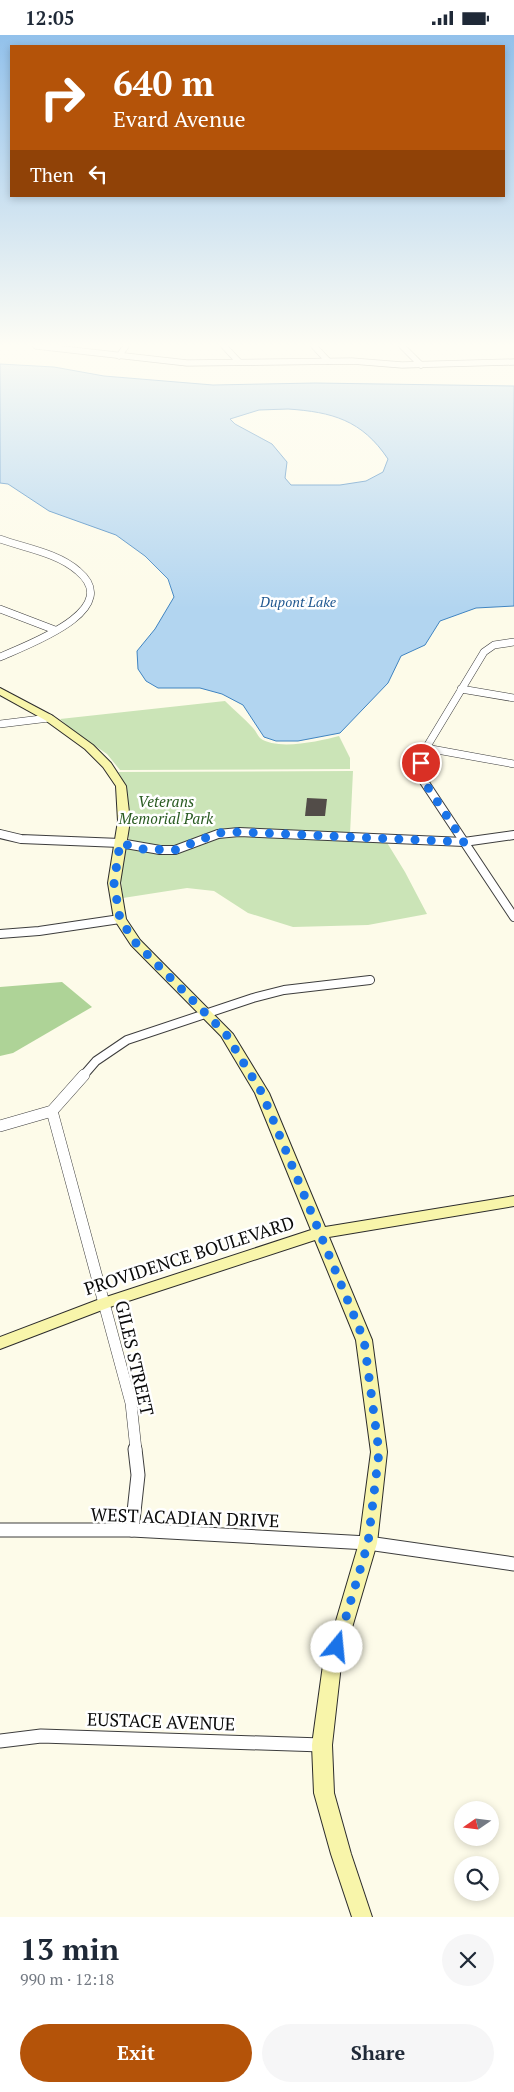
<!DOCTYPE html>
<html lang="en">
<head>
<meta charset="utf-8">
<style>
	:root { --surface:#fff; --page:#f6f6f7; --text:#1f2937; --muted:#747a83; --accent:#b45309 }
	body { margin:0; font-family:"PT Serif",serif; background:var(--page); color:var(--text); height:100vh; display:flex; flex-direction:column; font-size:19px; white-space:nowrap }
	* { box-sizing:border-box; margin:0 }
	p { font-size:16px; color:var(--muted) }
	.icon { flex:none; width:28px; height:28px; fill:none; stroke:currentColor; stroke-width:2; stroke-linecap:round; stroke-linejoin:round }
	.map { position:relative; height:1882px; overflow:hidden }
	.sheet { display:flex; flex-direction:column; background:var(--surface); flex:1 }
	.sheet>* { flex:none }
	.banner { position:absolute; left:10px; top:10px; width:495px; height:152px; border-radius:0px; box-shadow:0 2px 8px #0003; background:#b45309; color:#fff; overflow:hidden }
	.needle { width:32px; rotate:256deg }
	.fabs { position:absolute; left:454px; top:1766px; display:grid; gap:10px }
	.fabs a { display:grid; place-items:center; width:45px; height:45px; border-radius:50%; background:var(--surface); box-shadow:0 2px 8px #0003; font-size:25px }
	.pin { position:absolute; display:grid; place-items:center; width:42px; height:42px; color:#fff; margin:-21px; border:2px solid #fff; border-radius:50%; box-shadow:0 1px 5px #0007 }
	.me { position:absolute; width:55px; margin:-28px; rotate:17deg; stroke-linejoin:round; filter:drop-shadow(0 0 4px #0008) }
	.turn { display:flex; align-items:center; gap:18px; height:105px; padding:0 20px; font-size:22px }
	.turn .icon { width:65px; height:65px; stroke-width:2.5 }
	.turn b { display:block; font-size:35px; line-height:42px }
	.then { display:flex; align-items:center; height:48px; padding:0 20px; background:#0003; gap:10px; font-size:19px }
	.round { display:grid; place-items:center; flex:none; width:52px; height:52px; border-radius:26px; background:var(--page) }
	.overview { display:flex; align-items:center; justify-content:space-between; height:85px; padding:0 20px }
	h1 { font-size:30px; font-weight:700; line-height:38px }
	.cta { display:flex; gap:10px; margin-top:auto; padding:10px 20px }
	.cta a { flex:1; height:58px; border-radius:30px; background:var(--accent); color:#fff; font-size:20px; font-weight:700; line-height:58px; text-align:center }
	.cta a+a { background:var(--page); color:var(--text) }
	.status { display:flex; justify-content:space-between; align-items:center; height:35px; padding:0 25px; background:var(--surface); direction:ltr }
	.status svg { height:14px; fill:currentColor }
	.map>svg:first-child { display:block }
	.green { fill:#cbe4b7 }
	.forest { fill:#aed397 }
	.water { fill:#b2d5f0; stroke:#4084c1; fill-rule:evenodd }
	.building { fill:#524c48 }
	.lines { fill:none; stroke-linecap:round; stroke-linejoin:round }
	.street-far4-casing { stroke:#3d3d3d; stroke-width:7 }
	.street-far3-casing { stroke:#3d3d3d; stroke-width:8 }
	.street-far2-casing { stroke:#3d3d3d; stroke-width:10 }
	.street-far1-casing { stroke:#3d3d3d; stroke-width:12 }
	.street-casing { stroke:#3d3d3d; stroke-width:15 }
	.secondary-casing { stroke:#2c2c2c; stroke-width:2 }
	.street-far4 { stroke:#fff; stroke-width:5.5 }
	.street-far3 { stroke:#fff; stroke-width:7 }
	.street-far2 { stroke:#fff; stroke-width:8 }
	.street-far1 { stroke:#fff; stroke-width:11 }
	.street { stroke:#fff; stroke-width:13 }
	.secondary { fill:#f8f5aa; fill-rule:evenodd }
	.route { stroke:#1a73e8; stroke-width:9; stroke-dasharray:0 16.2 }
	.labels { text-anchor:middle; dominant-baseline:central; stroke-width:5; stroke-linejoin:round; paint-order:stroke }
	.far-water-label { font-size:14px; font-style:italic; fill:#1f5790; stroke:#fff }
	.park-label { font-size:15px; font-style:italic; fill:#295b21; stroke:#fff }
	.near-street-label { font-size:18px; fill:#0a0a0a; stroke:#fff }
</style>
</head>
<body>
<div class="status"><b>12:05</b><svg viewBox="0 0 49 12"><path d="M0 12V9h3v3zM5 12V6h3v6zM10 12V3h3v9zM15 12V0h3v12zM26 1h20v11H26zM47 4h2v5h-2z"/></svg></div>
<div class="map">
<svg width="514" height="1882" viewBox="0 0 514 1882">
	<rect width="100%" height="100%" fill="#fdfbe9"/>
	<g class="green">
		<path d="M225,666C234,675 245,684 253,693C256,696 257,700 260,703C277,716 320,706 339,701L350,723V734L120,735L107,719L72,695L60,684Z"/>
		<path d="M353,736L350,799L228,795L178,811H157L131,808C124,796 128,784 128,772C129,760 125,747 118,737Z"/>
		<path d="M239,800L386,806L405,837L427,879L368,890L293,892L248,878L214,856L187,853L123,863L121,845L126,813L158,818L220,801Z"/>
	</g>
	<path class="forest" d="M62,947L92,972L13,1018L0,1021V952Z"/>
	<path class="water" d="M0,329L54,332L104,341L213,350L315,348L514,351V571L476,573L440,586L425,610L401,621L388,648L340,698L298,706H276L264,702L243,670L222,659L200,653H158L146,646L138,634L137,616L155,594L174,562L168,544L145,521L116,500L49,476L8,449L0,448ZM288,374C332,377 362,385 388,424L383,437L366,446L340,450H291L285,443L287,427L272,409L235,389L230,384L259,375Z"/>
	<path class="building" d="M307,763L327,764L325,781H305Z"/>
	<g class="lines">
		<g class="street-far4-casing">
			<g id="street-far4">
				<path d="M36,311L187,328L352,326L402,330L514,327"/>
				<path d="M224,311L239,327"/>
				<path d="M314,311L328,326"/>
				<path d="M402,311L421,330"/>
				<path d="M119,321L126,311"/>
			</g>
		</g>
		<g class="street-far3-casing">
			<g id="street-far3">
				<path d="M0,504C25,513 58,518 78,536C125,575 27,610 0,622"/>
				<path d="M0,574L55,595"/>
				<path d="M461,654L514,663"/>
				<path d="M0,689L49,683"/>
				<path d="M426,713L514,729"/>
				<path d="M423,742L421,728L426,713L484,617L494,610L514,607"/>
			</g>
		</g>
		<g class="street-far2-casing">
			<g id="street-far2">
				<path d="M422,741L423,745L514,882"/>
				<path d="M0,799L21,804L120,808L160,815H175L218,799L239,797L464,807L514,800"/>
				<path d="M0,899L39,896L120,884"/>
				<path d="M83,1041L96,1026L127,1005L253,963L284,955L370,945"/>
			</g>
		</g>
		<g class="street-far1-casing">
			<g id="street-far1">
				<path d="M52,1076L131,1368L136,1415"/>
				<path d="M0,1091L52,1076L84,1040"/>
			</g>
		</g>
		<g class="street-casing">
			<g id="street">
				<path d="M0,1495H132L368,1508L514,1529"/>
				<path d="M132,1495L138,1440L135,1414"/>
				<path d="M0,1706L41,1701L322,1710"/>
			</g>
		</g>
		<g class="secondary-casing">
			<path id="secondary" d="M0,653L53,681L93,710L111,728L126,751L130,786L120,848L126,884L140,905L233,999L269,1058L325,1192L514,1161V1171L329,1202L372,1305L387,1417L377,1508L341,1630L332,1710L334,1758L351,1819L372,1882H352L331,1819L314,1758L312,1710L323,1630L359,1508L371,1417L356,1305L315,1205L110,1272L0,1314V1302L100,1264L311,1195L255,1058L221,1001L131,910L114,884L108,848L118,786L116,751L103,732L85,714L45,685L0,660Z"/>
		</g>
		<use href="#street-far4" class="street-far4"/>
		<use href="#street-far3" class="street-far3"/>
		<use href="#street-far2" class="street-far2"/>
		<use href="#street-far1" class="street-far1"/>
		<use href="#street" class="street"/>
		<use href="#secondary" class="secondary"/>
	</g>
	<linearGradient id="sky" x2="0" y2="1"><stop stop-color="#92c1eb"/><stop offset="0.54" stop-color="#fefdf5"/><stop offset="1" stop-color="#fefdf5" stop-opacity="0"/></linearGradient>
	<rect width="514" height="574" fill="url(#sky)"/>
	<g class="lines">
		<path class="route" d="M337,1612L368,1508L379,1417L364,1305L262,1058L226,999L135,907L120,884L114,848L120,808L143,814L175,815L218,798L239,797L464,807L423,745L421,728"/>
	</g>
	<g class="labels">
		<g class="far-water-label">
			<text x="298" y="566">Dupont Lake</text>
		</g>
		<g class="park-label">
			<text x="166" y="766">Veterans<tspan x="166" dy="17">Memorial Park</tspan></text>
		</g>
		<g class="near-street-label">
			<text transform="translate(189 1220) rotate(-18)">PROVIDENCE BOULEVARD</text>
			<text transform="translate(135 1323) rotate(77)">GILES STREET</text>
			<text transform="translate(185 1482) rotate(2)">WEST ACADIAN DRIVE</text>
			<text transform="translate(161 1686) rotate(2)">EUSTACE AVENUE</text>
		</g>
	</g>
</svg>
<div class="fabs">
<a><svg class="needle" viewBox="-14 -14 28 28"><path d="M0-13l5 13h-10z" fill="#e53935"/><path d="M0 13l5-13h-10z" fill="#747a83"/></svg></a>
<a><svg class="icon" aria-label="search" viewBox="0 0 24 24"><circle cx="10" cy="10" r="6"/><path d="M15 15l6 6"/></svg></a>
</div>
<div class="pin" style="left:421px;top:728px;background:#d93025"><svg class="icon" aria-label="arrive" viewBox="0 0 24 24"><path d="M6 21V4h12l-3 4 3 4H6"/></svg></div>
<svg class="me" style="left:337px;top:1612px" viewBox="-20 -20 40 40"><circle r="19" fill="#fff"/><path d="M0-13L10 11 0 6-10 11z" fill="#1a73e8"/></svg>
<div class="banner">
<div class="turn"><svg class="icon" aria-label="right" viewBox="0 0 24 24"><path d="M7 20v-9h11M14 6l5 5-5 5"/></svg><div><b>640 m</b>Evard Avenue</div></div>
<div class="then">Then<svg class="icon" aria-label="left" viewBox="0 0 24 24"><path d="M17 20v-9H6M10 6l-5 5 5 5"/></svg></div>
</div>
</div>
<section class="sheet">
<div class="overview"><div><h1>13 min</h1><p>990 m · 12:18</p></div><a class="round"><svg class="icon" aria-label="close" viewBox="0 0 24 24"><path d="M6 6l12 12M18 6L6 18"/></svg></a></div>
<div class="cta"><a>Exit</a><a>Share</a></div>
</section>
</body>
</html>
